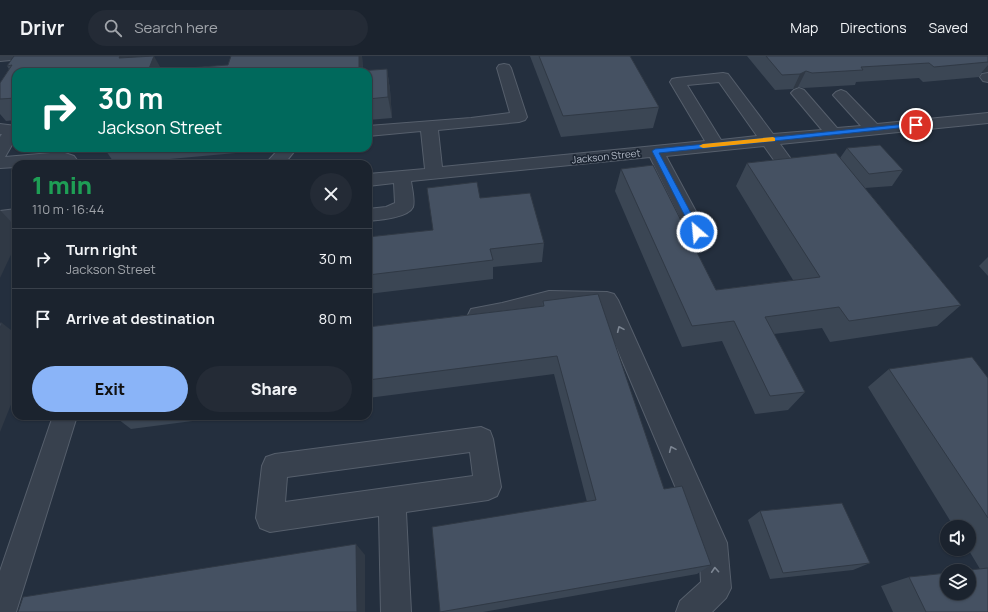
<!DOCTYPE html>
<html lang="en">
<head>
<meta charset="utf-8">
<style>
	:root { --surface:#1b232e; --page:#242b36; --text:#f1f3f6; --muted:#a0a4aa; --line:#39404a; --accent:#8ab4f8 }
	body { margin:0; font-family:Manrope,sans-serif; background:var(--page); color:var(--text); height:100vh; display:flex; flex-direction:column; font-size:15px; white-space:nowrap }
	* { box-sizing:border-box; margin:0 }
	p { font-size:13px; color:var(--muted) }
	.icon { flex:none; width:22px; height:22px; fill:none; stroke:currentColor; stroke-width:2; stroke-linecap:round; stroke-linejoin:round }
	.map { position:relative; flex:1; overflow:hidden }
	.drawer { position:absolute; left:12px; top:104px; width:360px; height:260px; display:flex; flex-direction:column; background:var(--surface); border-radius:12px; box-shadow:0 1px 3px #0004,0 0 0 1px var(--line) }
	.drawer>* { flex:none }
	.top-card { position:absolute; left:12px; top:12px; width:360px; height:84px; border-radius:12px; box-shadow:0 1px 3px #0004,0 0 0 1px var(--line); background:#00695c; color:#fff; overflow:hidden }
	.buttons { position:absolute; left:940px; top:464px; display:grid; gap:8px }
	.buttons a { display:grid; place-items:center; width:36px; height:36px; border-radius:50%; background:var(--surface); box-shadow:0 1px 3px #0004,0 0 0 1px var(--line); font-size:20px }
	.pin { position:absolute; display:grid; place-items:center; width:34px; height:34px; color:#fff; margin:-17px; border:2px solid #fff; border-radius:50%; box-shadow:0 1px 4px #0007 }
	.me { position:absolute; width:44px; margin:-22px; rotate:333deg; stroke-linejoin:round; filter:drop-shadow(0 0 3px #0008) }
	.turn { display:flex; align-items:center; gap:14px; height:84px; padding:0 20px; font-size:18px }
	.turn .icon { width:52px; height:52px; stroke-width:2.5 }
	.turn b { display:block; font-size:28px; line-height:34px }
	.round { display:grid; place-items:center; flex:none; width:42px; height:42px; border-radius:21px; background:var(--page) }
	.headline { display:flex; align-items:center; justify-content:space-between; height:68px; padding:0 20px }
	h1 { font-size:24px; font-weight:800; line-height:30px; color:#1e9e55 }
	.button { display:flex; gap:8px; margin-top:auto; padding:8px 20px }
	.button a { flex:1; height:46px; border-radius:24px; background:var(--accent); color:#111; font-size:16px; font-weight:800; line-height:46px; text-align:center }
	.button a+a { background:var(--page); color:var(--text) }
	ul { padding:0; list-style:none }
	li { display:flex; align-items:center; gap:12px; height:60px; padding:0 20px; border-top:1px solid var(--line) }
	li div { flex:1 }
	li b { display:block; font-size:15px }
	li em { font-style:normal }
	header { display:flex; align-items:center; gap:24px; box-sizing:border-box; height:56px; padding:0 20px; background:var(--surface); border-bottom:1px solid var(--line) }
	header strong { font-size:19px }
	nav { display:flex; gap:22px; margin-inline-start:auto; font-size:14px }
	.search { width:280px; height:36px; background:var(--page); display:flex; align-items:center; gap:10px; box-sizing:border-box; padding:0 14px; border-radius:22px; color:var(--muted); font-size:15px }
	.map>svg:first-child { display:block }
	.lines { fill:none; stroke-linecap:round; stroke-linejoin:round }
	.minor-casing { stroke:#565f6c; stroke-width:2 }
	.minor { fill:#38414e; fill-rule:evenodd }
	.wall { fill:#3b4654 }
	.shaded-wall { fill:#303945 }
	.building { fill:#455162; stroke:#303945 }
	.oneway { stroke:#7c8592 }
	.route { fill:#1a73e8; stroke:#114b97 }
	.slow { fill:#f59e0b }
	.labels { text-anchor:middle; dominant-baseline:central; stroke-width:3.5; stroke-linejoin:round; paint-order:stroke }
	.far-street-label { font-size:10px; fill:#b4bcc9; stroke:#1d2633 }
</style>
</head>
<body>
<header>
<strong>Drivr</strong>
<div class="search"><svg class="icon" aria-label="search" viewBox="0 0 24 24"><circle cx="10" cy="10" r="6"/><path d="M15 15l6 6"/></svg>Search here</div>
<nav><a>Map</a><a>Directions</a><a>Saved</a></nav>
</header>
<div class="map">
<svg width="988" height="556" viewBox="0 0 988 556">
	<rect width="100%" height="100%" fill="#242f3e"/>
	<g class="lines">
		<g class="minor-casing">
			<g id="minor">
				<path d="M0,0H24L22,3L0,5Z"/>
				<path d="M504,8L509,9L511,12L527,61L525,64L519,66L438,74L442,111L705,85L670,26L672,23L677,22L723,17L728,18L773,78L822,74L791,37L794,34L799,32L804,34L837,72L861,70L833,39L836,36L841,34L846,36L877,68L988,57V67L780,88L796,110L793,114L787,116L781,114L764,90L666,100L707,176L704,181L697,183L690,181L687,176L650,101L411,125C412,133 415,144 413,151C408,162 378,164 368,165V153L386,151L395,147L394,127L368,130V118L425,113L421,75L368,80V70L471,62L510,57L497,12L499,9ZM719,26L757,80L721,84L687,29Z"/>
				<path d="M988,17V26L983,25L980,21L982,18Z"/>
				<path d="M0,68L16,70V82L5,101L62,96L74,100L77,104L75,108H57L58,107L16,108V111L0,112V81L2,78H0Z"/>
				<path d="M280,92H297L284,108H265Z"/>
				<path d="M16,153V165L0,167V155Z"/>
				<path d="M549,235L607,236L614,238L618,244L727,487L731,532L726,542L712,556H676L680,545L701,526L699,487L600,252C584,252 566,250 550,251C524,253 498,274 471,265L468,259L471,253L502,247Z"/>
				<path d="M53,360H77L16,556H0V515Z"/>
				<path d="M481,371L490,375L493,383L501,431L497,440L488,444L406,456L411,556H381L379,460L270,476L260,472L256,462L262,410L266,401L275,398ZM470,396L473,420L285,446L287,421Z"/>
			</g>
		</g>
		<use href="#minor" class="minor"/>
	</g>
	<g class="wall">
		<path d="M14,0H141L140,1L162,14L228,9L231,0H362L363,15L387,13L390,34L392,62L368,64V16H16V64L6,65L0,58V27L9,13L7,10Z"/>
		<path d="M530,0H630L659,51L653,72L561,81Z"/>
		<path d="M747,0H988V16H982L979,21L923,26L919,22L856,26L855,29L804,32L798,31L793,33L775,34Z"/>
		<path d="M104,92H248L247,96L115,108Z"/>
		<path d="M847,92L903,114L892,130L865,132L961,249L937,270L830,286L822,272L774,278L805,336L788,354L755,358L722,285L682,291L615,135L621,113L716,234L793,224L736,130L747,107L840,102Z"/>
		<path d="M480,142L544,187L542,206L493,211V223L368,238V181L433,174Z"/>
		<path d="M988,201V220L979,210Z"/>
		<path d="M543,245L711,509L697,518L483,556H440L587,446L554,318L368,342V271L542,250Z"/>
		<path d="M889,313L988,322V556H893L881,530L909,521L980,513L968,493H969V471H954L868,331Z"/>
		<path d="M114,360H231L131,373Z"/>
		<path d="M760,455L870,507L853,514L770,523L748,464Z"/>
	</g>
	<g class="shaded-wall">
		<path d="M120,0H141L134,16L119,2Z"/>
		<path d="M154,0L163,16L148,15Z"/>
		<path d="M359,0H362L363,16H359Z"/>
		<path d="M988,9V16H982Z"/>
		<path d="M387,13L390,34L392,62L388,41Z"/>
		<path d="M806,15L798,31L793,33L800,18Z"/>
		<path d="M245,92H248L247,96Z"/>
		<path d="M0,154L16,171V188L0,222Z"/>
		<path d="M2,267L16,278V336L0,376V272Z"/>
		<path d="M356,488L365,499V556H357Z"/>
	</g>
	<g class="building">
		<path d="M14,0H120L119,2L154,0L148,15L228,9L231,0H359V15L387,13L388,41L368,43V16H16V42L0,43V27L12,9L7,10Z"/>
		<path d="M539,0H630L659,51L563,60Z"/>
		<path d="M766,0H988V6L934,11L929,7L861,11L863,14L812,17L806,15L800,18L782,19Z"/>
		<path d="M880,89L903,114L869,118L847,92Z"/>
		<path d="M836,97L961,249L849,265L839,251L765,261L805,336L770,340L734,265L692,270L621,113L653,109L716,234L820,221L747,107Z"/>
		<path d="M477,126L480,142L530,137L544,187L490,193L493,204L368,219V181L433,174L427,132Z"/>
		<path d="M598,238L664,433L682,430L711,509L440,556L432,471L596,444L557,300L368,324V271L544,250L543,245Z"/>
		<path d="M0,267H2L0,272Z"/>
		<path d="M972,301L988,322V462L889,313Z"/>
		<path d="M842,447L870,507L783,517L760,455Z"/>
		<path d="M356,488L357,556H18L23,541Z"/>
		<path d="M988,512V556H926L909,521L947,517V537H969V515H961Z"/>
	</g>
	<defs><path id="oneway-chevron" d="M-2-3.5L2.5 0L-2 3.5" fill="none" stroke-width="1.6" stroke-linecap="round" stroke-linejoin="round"/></defs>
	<g class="oneway">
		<use href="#oneway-chevron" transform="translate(620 273) rotate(-114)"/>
		<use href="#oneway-chevron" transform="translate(672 393) rotate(-114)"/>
		<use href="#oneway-chevron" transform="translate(715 514) rotate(-94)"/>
	</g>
	<path class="route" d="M916,67L919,69L918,70L659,97L701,176L697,179L693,176L652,95L655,93Z"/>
	<path class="slow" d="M773,81L775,82V85L703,92L699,90L703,88Z"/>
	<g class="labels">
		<g class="far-street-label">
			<text transform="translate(606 100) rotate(-6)">Jackson Street</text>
		</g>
	</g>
</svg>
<div class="buttons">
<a><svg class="icon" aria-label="sound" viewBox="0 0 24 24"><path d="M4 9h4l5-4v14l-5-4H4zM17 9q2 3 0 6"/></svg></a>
<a><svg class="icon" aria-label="layers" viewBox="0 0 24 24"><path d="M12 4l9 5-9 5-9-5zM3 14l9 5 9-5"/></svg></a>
</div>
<div class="pin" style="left:916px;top:69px;background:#d93025"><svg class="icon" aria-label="arrive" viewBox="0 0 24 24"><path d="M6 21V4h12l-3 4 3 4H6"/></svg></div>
<svg class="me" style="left:697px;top:176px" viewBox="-20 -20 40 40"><circle r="17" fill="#1a73e8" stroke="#fff" stroke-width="3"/><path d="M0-11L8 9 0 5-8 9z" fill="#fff"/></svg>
<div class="top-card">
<div class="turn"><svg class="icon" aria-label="right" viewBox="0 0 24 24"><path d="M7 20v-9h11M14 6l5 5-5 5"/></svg><div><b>30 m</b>Jackson Street</div></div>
</div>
<section class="drawer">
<div class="headline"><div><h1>1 min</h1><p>110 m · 16:44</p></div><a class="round"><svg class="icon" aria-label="close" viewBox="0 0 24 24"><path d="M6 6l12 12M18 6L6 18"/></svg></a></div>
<ul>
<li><svg class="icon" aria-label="right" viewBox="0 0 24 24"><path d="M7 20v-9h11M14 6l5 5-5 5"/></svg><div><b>Turn right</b><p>Jackson Street</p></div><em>30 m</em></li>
<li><svg class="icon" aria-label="arrive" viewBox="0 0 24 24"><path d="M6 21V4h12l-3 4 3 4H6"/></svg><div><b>Arrive at destination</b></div><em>80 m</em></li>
</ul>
<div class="button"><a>Exit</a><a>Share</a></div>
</section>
</div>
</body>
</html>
